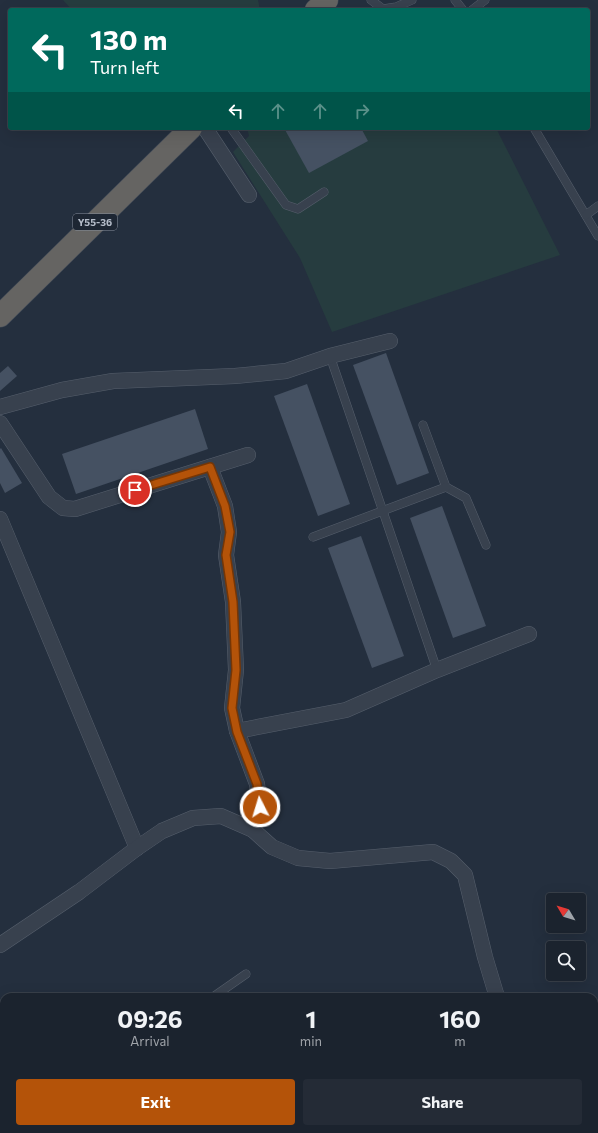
<!DOCTYPE html>
<html lang="en">
<head>
<meta charset="utf-8">
<style>
	:root { --surface:#1b232e; --page:#242b36; --text:#f1f3f6; --muted:#a0a4aa; --line:#39404a; --accent:#b45309 }
	body { margin:0; font-family:Commissioner,sans-serif; background:var(--page); color:var(--text); height:100vh; display:flex; flex-direction:column; font-size:15px; white-space:nowrap }
	* { box-sizing:border-box; margin:0 }
	p { font-size:13px; color:var(--muted) }
	.icon { flex:none; width:22px; height:22px; fill:none; stroke:currentColor; stroke-width:2; stroke-linecap:round; stroke-linejoin:round }
	.map { position:relative; flex:1; overflow:hidden }
	.side { position:absolute; left:0px; top:993px; width:598px; height:140px; display:flex; flex-direction:column; background:var(--surface); border-radius:12px 12px 0 0; box-shadow:0 4px 16px #0002,0 0 0 1px var(--line) }
	.side>* { flex:none }
	.top-card { position:absolute; left:8px; top:8px; width:582px; height:122px; border-radius:4px; box-shadow:0 4px 16px #0002,0 0 0 1px var(--line); background:#00695c; color:#fff; overflow:hidden }
	.needle { width:26px; rotate:308deg }
	.fabs { position:absolute; left:546px; top:893px; display:grid; gap:8px }
	.fabs a { display:grid; place-items:center; width:40px; height:40px; border-radius:4px; background:var(--surface); box-shadow:0 4px 16px #0002,0 0 0 1px var(--line); font-size:20px }
	.pin { position:absolute; display:grid; place-items:center; width:34px; height:34px; color:#fff; margin:-17px; border:2px solid #fff; border-radius:50%; box-shadow:0 1px 4px #0007 }
	.me { position:absolute; width:44px; margin:-22px; rotate:355deg; stroke-linejoin:round; filter:drop-shadow(0 0 3px #0008) }
	.turn { display:flex; align-items:center; gap:14px; height:84px; padding:0 16px; font-size:18px }
	.turn .icon { width:52px; height:52px; stroke-width:2.5 }
	.turn b { display:block; font-size:28px; line-height:34px }
	.lanes { display:flex; align-items:center; height:38px; padding:0 16px; background:#0003; justify-content:center; gap:20px; direction:ltr }
	.lanes .off { opacity:.35 }
	.eta { display:flex; justify-content:space-evenly; align-items:center; height:68px; text-align:center }
	.eta b { font-size:24px; font-weight:700; line-height:28px }
	.cta { display:flex; gap:8px; margin-top:auto; padding:8px 16px }
	.cta a { flex:1; height:46px; border-radius:4px; background:var(--accent); color:#fff; font-size:16px; font-weight:700; line-height:46px; text-align:center }
	.cta a+a { background:var(--page); color:var(--text) }
	.map>svg:first-child { display:block }
	.green { fill:#263c3f }
	.building { fill:#455162 }
	.lines { fill:none; stroke-linecap:round; stroke-linejoin:round }
	.service-casing { stroke:#565f6c; stroke-width:9 }
	.minor-casing { stroke:#565f6c; stroke-width:16 }
	.trunk-casing { stroke:#434c59; stroke-width:23 }
	.service { stroke:#38414e; stroke-width:8 }
	.minor { stroke:#38414e; stroke-width:15 }
	.trunk { stroke:#656462; stroke-width:22 }
	.route-casing { stroke:#753606; stroke-width:10 }
	.route { stroke:#b45309; stroke-width:7 }
	.labels { text-anchor:middle; dominant-baseline:central; stroke-width:3.5; stroke-linejoin:round; paint-order:stroke }
	.shield { fill:#1d2633; stroke:#878f9c; stroke-width:1 }
	.shield-label { font-size:10px; font-weight:bold; fill:#b4bcc9 }
</style>
</head>
<body>
<div class="map">
<svg width="598" height="1133" viewBox="0 0 598 1133">
	<rect width="100%" height="100%" fill="#242f3e"/>
	<g class="green">
		<path d="M63,0H258L260,10H72Z"/>
		<path d="M247,128H496L560,255L332,332L300,258L233,152L249,136Z"/>
	</g>
	<g class="building">
		<path d="M284,128H361L368,141L309,173Z"/>
		<path d="M386,353L429,473L397,485L353,365Z"/>
		<path d="M8,366L17,376L0,391V373Z"/>
		<path d="M307,384L350,504L318,516L274,396Z"/>
		<path d="M195,409L208,449L76,494L62,454Z"/>
		<path d="M1,448L22,483L5,493L0,483V449Z"/>
		<path d="M442,506L486,626L453,638L410,518Z"/>
		<path d="M361,536L404,656L372,668L328,548Z"/>
	</g>
	<g class="lines">
		<g class="service-casing">
			<g id="service">
				<path d="M371,0L383,9L396,7L412,0"/>
				<path d="M455,0L463,10"/>
				<path d="M472,10L485,0"/>
				<path d="M231,128L286,205L298,209L324,192"/>
				<path d="M534,128L598,236"/>
				<path d="M586,215L598,206"/>
				<path d="M330,356L437,670"/>
				<path d="M423,425L446,487L466,498L486,545"/>
				<path d="M313,537L446,487"/>
				<path d="M213,997L246,974"/>
				<path d="M0,1015L4,1019"/>
			</g>
		</g>
		<g class="minor-casing">
			<g id="minor">
				<path d="M205,128L249,195"/>
				<path d="M0,407L62,390L113,381L235,376L286,371L330,356L390,341"/>
				<path d="M0,423L49,497L63,508L75,509L248,455"/>
				<path d="M210,467L225,506L229,532L226,555L233,602L236,670L232,708L237,731L257,784L260,807L253,830"/>
				<path d="M0,519L137,848"/>
				<path d="M237,731L346,710L437,670L529,634"/>
				<path d="M0,945L79,892L137,848L162,831L193,818L221,816L253,830L272,847L298,858L330,861L433,852L451,861L465,875L485,957L497,997"/>
				<path d="M536,1129L537,1133"/>
			</g>
		</g>
		<g class="trunk-casing">
			<g id="trunk">
				<path d="M316,10L327,0"/>
				<path d="M0,316L191,128"/>
			</g>
		</g>
		<use href="#service" class="service"/>
		<use href="#minor" class="minor"/>
		<use href="#trunk" class="trunk"/>
	</g>
	<g class="lines">
		<g class="route-casing">
			<path id="route" d="M135,490L210,467L225,506L230,532L226,555L233,602L236,670L232,708L237,732L257,784L260,807"/>
		</g>
		<use href="#route" class="route"/>
	</g>
	<g class="labels">
		<rect class="shield" x="73" y="214" width="44" height="16" rx="3"/>
		<g class="shield-label">
			<text x="95" y="222">Y55-36</text>
		</g>
	</g>
</svg>
<div class="fabs">
<a><svg class="needle" viewBox="-14 -14 28 28"><path d="M0-13l5 13h-10z" fill="#e53935"/><path d="M0 13l5-13h-10z" fill="#a0a4aa"/></svg></a>
<a><svg class="icon" aria-label="search" viewBox="0 0 24 24"><circle cx="10" cy="10" r="6"/><path d="M15 15l6 6"/></svg></a>
</div>
<div class="pin" style="left:135px;top:490px;background:#d93025"><svg class="icon" aria-label="arrive" viewBox="0 0 24 24"><path d="M6 21V4h12l-3 4 3 4H6"/></svg></div>
<svg class="me" style="left:260px;top:807px" viewBox="-20 -20 40 40"><circle r="17" fill="#b45309" stroke="#fff" stroke-width="3"/><path d="M0-11L8 9 0 5-8 9z" fill="#fff"/></svg>
<div class="top-card">
<div class="turn"><svg class="icon" aria-label="left" viewBox="0 0 24 24"><path d="M17 20v-9H6M10 6l-5 5 5 5"/></svg><div><b>130 m</b>Turn left</div></div>
<div class="lanes"><svg class="icon" aria-label="left" viewBox="0 0 24 24"><path d="M17 20v-9H6M10 6l-5 5 5 5"/></svg><svg class="icon off" aria-label="ahead" viewBox="0 0 24 24"><path d="M12 20V5M6 11l6-6 6 6"/></svg><svg class="icon off" aria-label="ahead" viewBox="0 0 24 24"><path d="M12 20V5M6 11l6-6 6 6"/></svg><svg class="icon off" aria-label="right" viewBox="0 0 24 24"><path d="M7 20v-9h11M14 6l5 5-5 5"/></svg></div>
</div>
<section class="side">
<div class="eta">
<div><b>09:26</b><p>Arrival</p></div>
<div><b>1</b><p>min</p></div>
<div><b>160</b><p>m</p></div>
</div>
<div class="cta"><a>Exit</a><a>Share</a></div>
</section>
</div>
</body>
</html>
